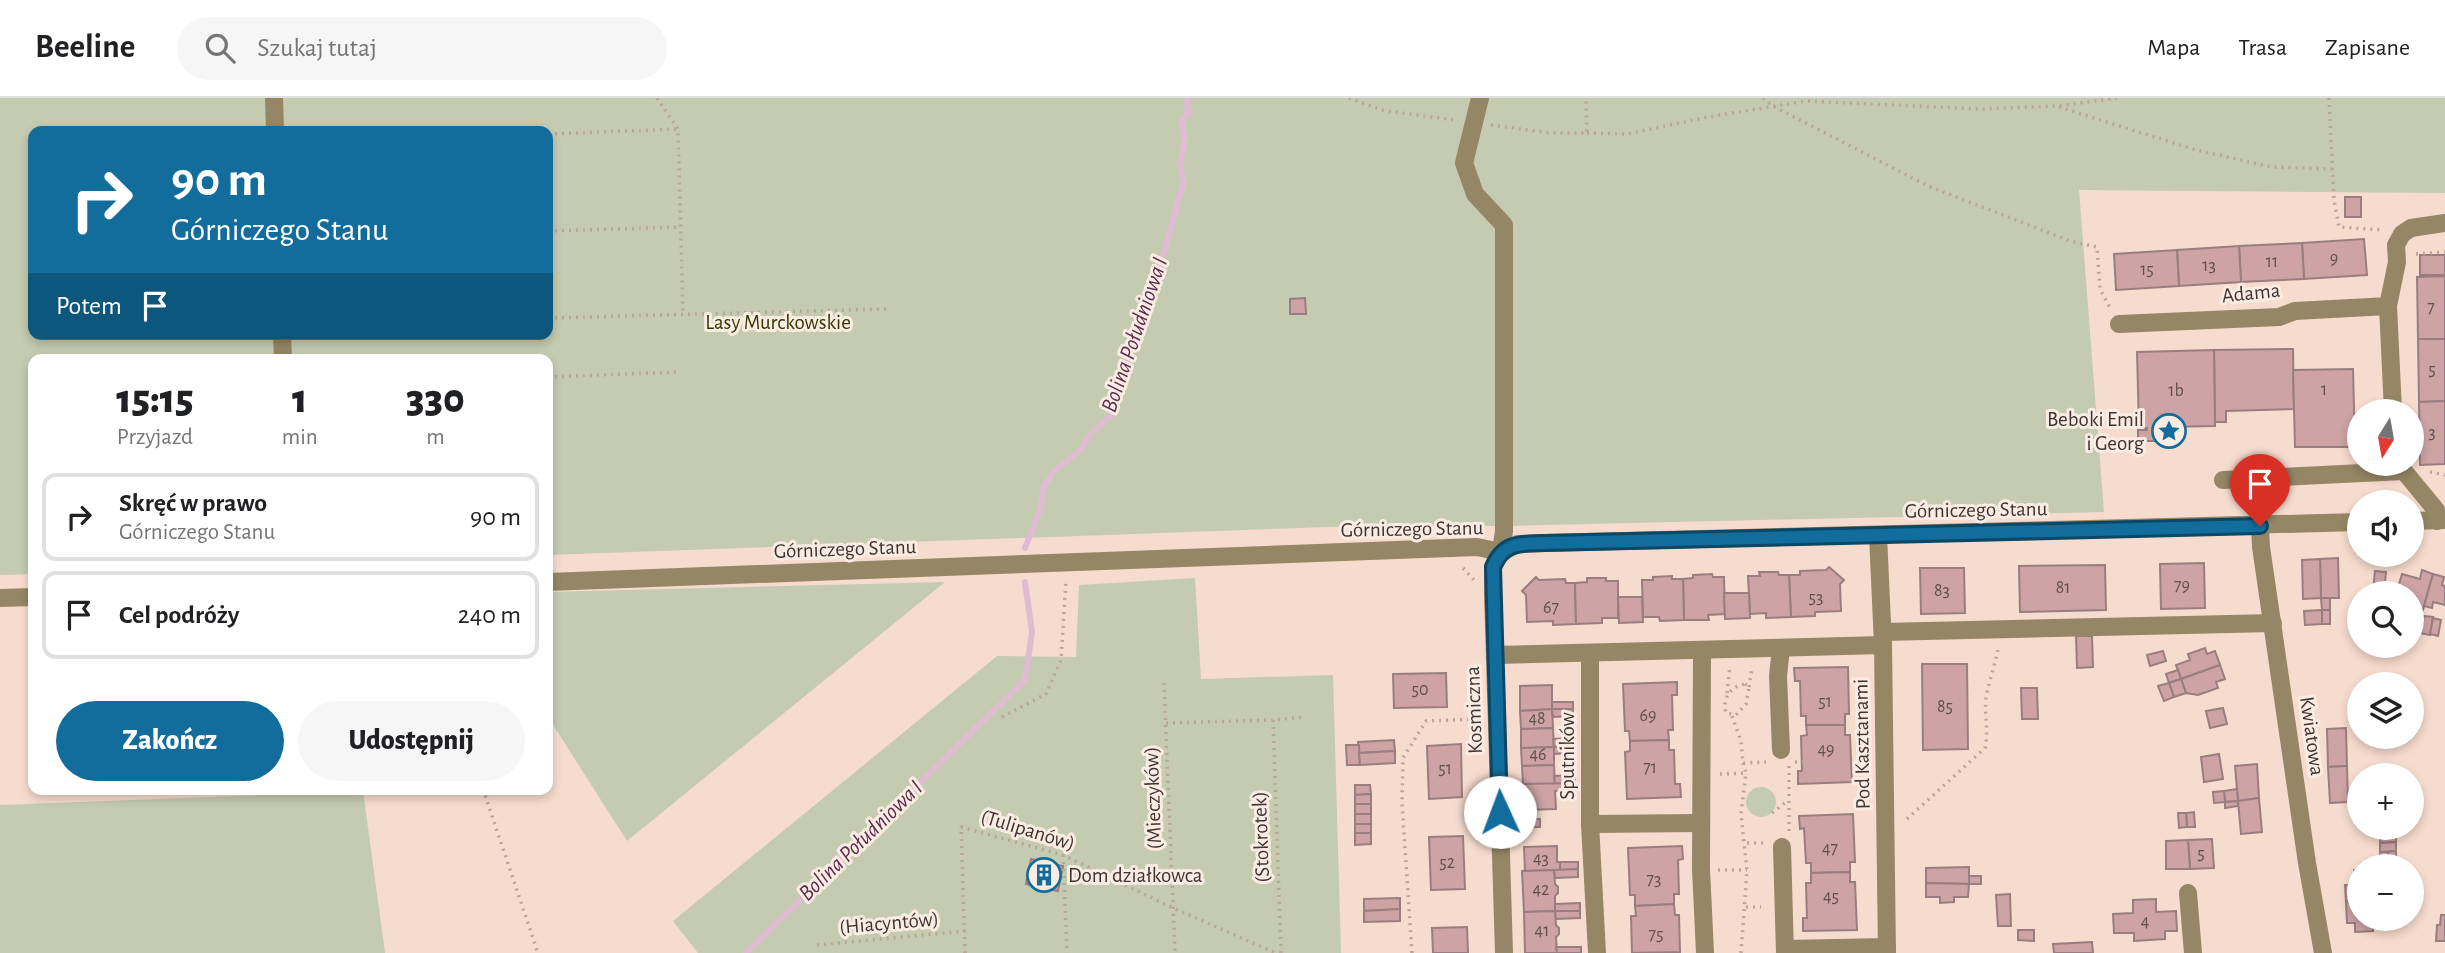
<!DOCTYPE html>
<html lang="pl">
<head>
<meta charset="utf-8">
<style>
	:root { --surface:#fff; --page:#f6f6f6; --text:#202124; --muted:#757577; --line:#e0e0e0; --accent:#126d9c }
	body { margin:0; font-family:"Alegreya Sans",sans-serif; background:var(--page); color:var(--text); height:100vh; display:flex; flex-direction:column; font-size:26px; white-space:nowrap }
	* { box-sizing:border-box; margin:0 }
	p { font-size:23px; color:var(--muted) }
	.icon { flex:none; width:38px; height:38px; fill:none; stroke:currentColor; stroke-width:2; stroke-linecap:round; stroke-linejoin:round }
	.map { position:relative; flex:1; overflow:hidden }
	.panel { position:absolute; left:28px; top:256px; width:525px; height:441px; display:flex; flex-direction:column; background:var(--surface); border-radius:14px; box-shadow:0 4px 10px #0003 }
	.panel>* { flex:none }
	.banner { position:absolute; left:28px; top:28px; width:525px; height:214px; border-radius:14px; box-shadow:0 4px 10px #0003; background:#126d9c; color:#fff; overflow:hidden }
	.needle { width:46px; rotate:191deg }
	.fabs { position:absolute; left:2347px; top:301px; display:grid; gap:14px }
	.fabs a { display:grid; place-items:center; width:77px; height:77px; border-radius:50%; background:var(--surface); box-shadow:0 4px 10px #0003; font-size:35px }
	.pin { position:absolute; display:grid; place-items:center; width:60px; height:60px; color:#fff; margin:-72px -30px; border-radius:50% 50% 50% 0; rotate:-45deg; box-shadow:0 0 7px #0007 }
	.pin .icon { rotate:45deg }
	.me { position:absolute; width:77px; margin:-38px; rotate:358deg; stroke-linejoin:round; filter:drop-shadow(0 0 5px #0008) }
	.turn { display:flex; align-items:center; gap:24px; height:147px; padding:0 28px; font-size:32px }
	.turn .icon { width:91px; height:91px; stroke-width:2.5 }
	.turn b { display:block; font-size:49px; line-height:60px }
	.then { display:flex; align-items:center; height:66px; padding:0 28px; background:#0003; gap:14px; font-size:26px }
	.eta { display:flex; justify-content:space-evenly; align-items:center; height:119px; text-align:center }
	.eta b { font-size:42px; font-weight:800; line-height:49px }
	.primary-button { display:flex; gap:14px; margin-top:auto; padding:14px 28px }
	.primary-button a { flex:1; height:80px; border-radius:42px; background:var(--accent); color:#fff; font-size:28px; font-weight:800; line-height:80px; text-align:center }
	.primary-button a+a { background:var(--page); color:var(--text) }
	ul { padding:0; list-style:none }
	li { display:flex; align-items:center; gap:21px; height:88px; margin:0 14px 10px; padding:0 14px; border:4px solid var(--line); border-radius:14px }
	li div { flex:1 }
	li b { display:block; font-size:26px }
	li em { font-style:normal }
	header { display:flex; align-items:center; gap:42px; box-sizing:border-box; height:98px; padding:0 35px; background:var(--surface); border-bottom:2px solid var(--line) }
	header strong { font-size:33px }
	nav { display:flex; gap:38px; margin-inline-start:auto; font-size:24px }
	.search { width:490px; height:63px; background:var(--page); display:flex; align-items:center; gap:18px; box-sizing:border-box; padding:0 24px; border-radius:38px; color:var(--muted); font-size:26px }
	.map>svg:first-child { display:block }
	.green { fill:#c4cbb1; fill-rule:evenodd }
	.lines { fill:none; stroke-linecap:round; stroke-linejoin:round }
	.stream { stroke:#e0bcd2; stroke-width:6 }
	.building { fill:#cda3a4; stroke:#9a7e7f; stroke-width:2 }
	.path { stroke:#baa59a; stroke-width:3.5; stroke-dasharray:2 5; stroke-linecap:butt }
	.minor { stroke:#958666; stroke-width:18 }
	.route-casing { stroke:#0c4765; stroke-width:18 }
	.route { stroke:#126d9c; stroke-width:12 }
	.labels { text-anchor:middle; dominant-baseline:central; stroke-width:6; stroke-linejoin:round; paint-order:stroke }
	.number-label { font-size:18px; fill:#62504d }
	.street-label { font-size:21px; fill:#3f3530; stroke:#fbece3 }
	.park-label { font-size:21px; fill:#303a00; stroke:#fbece3 }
	.poi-label { font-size:21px; fill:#3f3530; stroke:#fbece3; text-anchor:end }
	.water-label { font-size:23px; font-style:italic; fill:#5d2e4d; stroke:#fbece3 }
</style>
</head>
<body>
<header>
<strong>Beeline</strong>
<div class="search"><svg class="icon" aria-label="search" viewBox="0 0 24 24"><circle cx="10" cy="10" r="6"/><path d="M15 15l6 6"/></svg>Szukaj tutaj</div>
<nav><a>Mapa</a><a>Trasa</a><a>Zapisane</a></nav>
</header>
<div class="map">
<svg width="2445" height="855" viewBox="0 0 2445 855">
	<rect width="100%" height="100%" fill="#f6dcce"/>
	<g class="green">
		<path d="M0,0H2445V95L2079,92L2104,414L1508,428L1327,429L548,457V261H33V476L0,477ZM33,33H548V236H33Z"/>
		<path d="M1195,480L1201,581L1333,577L1341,855H698L673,823L997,558L1076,559L1079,487Z"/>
		<path d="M945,484L627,743L548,619V494Z"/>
		<circle cx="1761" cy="704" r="15"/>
		<path d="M363,693L385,855H0V707Z"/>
	</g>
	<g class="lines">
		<g class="stream">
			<path d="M1025,450L1041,410L1043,390L1054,373L1081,352L1089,337L1110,319L1120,296L1124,276L1149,193L1152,175L1162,162L1183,86L1180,64L1185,42L1181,25L1188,15L1187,0"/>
			<path d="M746,855L1025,582L1032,534L1025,484"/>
		</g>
	</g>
	<g class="building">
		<rect x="2345" y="99" width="16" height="20"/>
		<path d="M2364,141L2367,177L2304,181L2302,145Z"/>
		<path d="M2302,145L2304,181L2241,184L2239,148Z"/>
		<path d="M2239,148L2241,184L2179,188L2177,152Z"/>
		<path d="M2177,152L2179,188L2116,192L2114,156Z"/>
		<rect x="2420" y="157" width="25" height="20"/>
		<path d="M2445,178V241H2418L2417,179Z"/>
		<path d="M1305,200L1306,216H1290V201Z"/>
		<path d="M2418,241H2445V303L2419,304Z"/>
		<path d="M2293,251L2294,311L2226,313V324H2215L2214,252Z"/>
		<path d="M2214,252L2215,328L2161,329V343H2138V332H2147V330H2139L2137,254Z"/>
		<path d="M2353,271L2355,349H2295L2293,272Z"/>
		<path d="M2445,303V366L2420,367L2419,304Z"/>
		<path d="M2338,460L2339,500H2321L2320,461Z"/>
		<path d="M2320,461L2321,500L2303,501L2302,462Z"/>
		<path d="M2204,465L2205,510L2161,511L2160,466Z"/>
		<path d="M2105,467L2106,512L2020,514L2019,468Z"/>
		<path d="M1829,469L1844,482L1840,486L1841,513L1815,514V518L1791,519L1789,477H1800V473L1826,472Z"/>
		<path d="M1920,470H1964L1965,515L1921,516Z"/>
		<path d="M2422,472L2433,476L2423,512L2413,510L2416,499L2412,498V495L2397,493L2402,476L2420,481Z"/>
		<path d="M2375,473L2386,474L2384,493L2373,492Z"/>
		<path d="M1759,474H1778L1779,477H1789L1791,519L1766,520V515L1750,516L1748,478H1760Z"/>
		<path d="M1712,476L1713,479H1724L1725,516L1708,517L1709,522H1684L1683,481L1693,480V477Z"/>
		<path d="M2433,476L2444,479L2442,487L2445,488V507L2433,504L2432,510L2424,508Z"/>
		<path d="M1672,478V481H1683L1684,522L1660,523L1659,519H1643L1642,482H1653V479Z"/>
		<path d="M1536,479L1539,482L1565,481L1566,485H1575L1576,526L1553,527V523L1527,524L1526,497L1522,493Z"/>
		<path d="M1587,480H1606V483H1618V520H1602V525L1576,526L1575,485L1587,484Z"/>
		<path d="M1724,495H1749L1750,520L1725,521Z"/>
		<path d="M1618,499H1642L1643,524L1619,525Z"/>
		<path d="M2321,500H2330V512H2322Z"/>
		<rect x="2322" y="512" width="8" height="14"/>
		<path d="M2322,512V526L2305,527L2304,513Z"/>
		<path d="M2424,518L2433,519L2430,537L2420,535Z"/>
		<path d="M2433,520L2441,522L2438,538L2430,536Z"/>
		<path d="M2076,538H2092L2093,569L2077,570Z"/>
		<path d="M2205,550L2207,556L2215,553L2220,567L2181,581L2176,567L2190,562L2188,556Z"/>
		<path d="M2163,553L2166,563L2150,568L2147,557Z"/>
		<path d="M1922,566H1967L1968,651L1923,652Z"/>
		<path d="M2220,567L2225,581L2216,584L2218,590L2198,597L2186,595L2181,581Z"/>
		<path d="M1848,569L1849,616H1845V627H1806V618H1801L1800,583H1795L1794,570Z"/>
		<path d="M2178,572L2181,581L2169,585L2166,576Z"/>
		<path d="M1446,575L1447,609L1394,610L1393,576Z"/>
		<path d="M2181,581L2186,595L2174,599L2169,585Z"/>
		<path d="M1677,584V597H1672L1673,632H1668L1669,642L1630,643L1629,633H1625L1623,586Z"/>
		<path d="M2169,585L2174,599L2164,603L2158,588Z"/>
		<path d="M1552,587V611L1520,613V588Z"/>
		<path d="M2021,590H2037L2038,621H2022Z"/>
		<rect x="1552" y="604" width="21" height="7"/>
		<path d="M2223,610L2227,626L2210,630L2206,613Z"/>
		<path d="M1552,611L1553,630L1521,631L1520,613Z"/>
		<path d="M1552,611H1573V618L1553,619Z"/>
		<path d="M1806,627H1845V637H1850L1852,684L1798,686V673H1802L1801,638L1807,637Z"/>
		<path d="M1553,630L1554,649L1521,650V631Z"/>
		<path d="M2346,630L2347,668L2328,669L2327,631Z"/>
		<path d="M1574,640V648L1554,649L1553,641Z"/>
		<path d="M1394,642L1395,653L1359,655L1358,644Z"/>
		<path d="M1669,642V652H1674L1675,686H1680L1681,699L1627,701L1625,654L1630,653V643Z"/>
		<path d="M1461,646L1462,699L1429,701L1427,648Z"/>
		<path d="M1346,647H1359L1360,667H1347Z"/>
		<path d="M1574,648V655L1554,656V649Z"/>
		<path d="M1554,649V667L1522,668L1521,650Z"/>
		<path d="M1395,653V665L1360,667L1359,655Z"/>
		<path d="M2219,656L2223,681L2204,684L2201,659Z"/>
		<path d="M2257,666L2259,700L2238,703L2235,668Z"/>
		<path d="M1554,667L1555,686H1523L1522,668Z"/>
		<path d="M2347,668L2348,704L2330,705L2328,669Z"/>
		<path d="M1575,677V685L1555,686L1554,678Z"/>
		<path d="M1575,685L1576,692L1555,693L1556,711L1523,712V686Z"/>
		<path d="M1355,687H1370L1371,696L1355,697Z"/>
		<path d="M2237,691L2238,703L2225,704L2224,693Z"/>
		<path d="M2224,693L2225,704L2214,705L2213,694Z"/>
		<path d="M1371,696V706H1355V697Z"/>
		<path d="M2259,700L2262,734L2241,736L2238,703Z"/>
		<path d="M2238,703V708L2225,710V704Z"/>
		<rect x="1355" y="706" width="16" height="10"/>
		<path d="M2194,714L2195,729H2187L2186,715Z"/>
		<path d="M2178,715H2186L2187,729L2179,730Z"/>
		<rect x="1355" y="716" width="16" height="10"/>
		<path d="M1853,716L1855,764H1850V774L1811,775V765H1806L1804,730L1800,731L1799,718Z"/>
		<rect x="1524" y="721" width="16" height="8"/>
		<rect x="1355" y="726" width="16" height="9"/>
		<path d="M2396,734V744L2380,745V735Z"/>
		<path d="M1355,735H1371V746L1355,747Z"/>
		<path d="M1463,738L1465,791L1431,792L1429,739Z"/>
		<path d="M2212,741L2214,770L2190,771L2188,742Z"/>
		<path d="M2188,742L2190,771H2166V743Z"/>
		<path d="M2396,744V753L2380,754V745Z"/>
		<path d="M1557,748V764H1560V772L1525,773L1524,749Z"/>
		<path d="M1682,748L1683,761L1678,762L1679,796H1674V806L1635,808V797H1630L1628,750Z"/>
		<path d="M2396,753V767H2388V754Z"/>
		<path d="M2380,754H2388V767L2380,768Z"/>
		<path d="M1031,761L1063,768L1058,793L1026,786Z"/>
		<path d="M1560,764H1578V771L1560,772Z"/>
		<path d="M1969,769V786L1926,785V770Z"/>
		<path d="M1578,771V779L1555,780L1554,772Z"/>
		<path d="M1554,772L1555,786L1558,789V795L1555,798V813L1524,814L1522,773Z"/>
		<path d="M2354,772H2359V804H2346L2345,787H2354Z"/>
		<path d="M1850,774V784H1855L1857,832L1803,833V820H1807L1806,785H1811V775Z"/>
		<rect x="1969" y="778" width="12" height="8"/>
		<path d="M1926,785L1969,786L1968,799H1954V804L1940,805V799H1926Z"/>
		<path d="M2010,796L2011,828H1998L1996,797Z"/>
		<path d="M1400,800V811L1364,813V801Z"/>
		<path d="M2156,801V814L2176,813L2177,833H2165V841L2134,843V835H2114L2113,816L2133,815V802Z"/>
		<path d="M2346,804H2359V821H2373V833L2355,834V825H2347Z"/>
		<path d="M1580,805V813H1555V806Z"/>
		<path d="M1674,806L1675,817H1679L1680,854L1632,855L1631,818H1636L1635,808Z"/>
		<path d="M1400,811V823L1364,824V813Z"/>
		<path d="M1555,813L1556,827L1559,830V836L1556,839L1557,855H1525L1524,814Z"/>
		<path d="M1555,813H1580V820L1556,821Z"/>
		<path d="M2441,817H2445V843H2436L2437,827H2440Z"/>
		<path d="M1467,829L1468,855H1433L1432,830Z"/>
		<path d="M2018,832H2034V843L2018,842Z"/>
		<path d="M2092,844L2093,855H2054L2053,846Z"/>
		<path d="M1556,849H1581V855H1557Z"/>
	</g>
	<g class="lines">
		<g class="path">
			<path d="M657,0L678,31L683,216"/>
			<path d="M1349,0L1385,13L1456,22"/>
			<path d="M1763,0L1773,8L1928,88L2070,143L2097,149L2100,191L2110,210"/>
			<path d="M2329,0L2334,102L2339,129L2383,132"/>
			<path d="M2059,9L2196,52L2272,69L2332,71"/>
			<path d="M1491,27L1550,35H1587L1586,0"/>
			<path d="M1587,35L1627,36L1708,19L1806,3L1980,11L2057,8L2119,0"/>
			<path d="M548,36L678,31"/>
			<path d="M548,133L681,129"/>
			<path d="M2416,156L2445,154"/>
			<path d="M548,220L888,211"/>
			<path d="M548,279L678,274"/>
			<path d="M2430,374L2445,377"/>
			<path d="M1463,470L1474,482"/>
			<path d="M1164,585L1175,855"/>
			<path d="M1745,586L1749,589L1746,606L1736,617L1726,615C1722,601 1730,588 1745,586Z"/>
			<path d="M1749,589L1752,570"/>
			<path d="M1727,595L1730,568"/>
			<path d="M1732,618L1741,643L1743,665L1766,664"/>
			<path d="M1002,619L1046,596L1061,562L1066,482"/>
			<path d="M1273,622L1281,855"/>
			<path d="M1166,625L1273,622L1304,619"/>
			<path d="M1795,664H1804"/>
			<path d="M1743,665L1746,675L1741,716L1744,745H1765"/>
			<path d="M1720,676L1746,675"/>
			<path d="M483,691L538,855"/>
			<path d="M1772,715L1787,703"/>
			<path d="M1907,721L1985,650C1989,632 1984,618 1986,600C1989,583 1995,567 1998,551"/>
			<path d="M1789,733V667"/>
			<path d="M1063,757L1067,855"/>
			<path d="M1718,772H1747"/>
			<path d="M1746,809H1761"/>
			<path d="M817,847L965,833"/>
			<path d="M965,855L961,729L1063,757L1173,810L1276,855"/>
			<path d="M1412,855L1402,705L1403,660L1426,623L1477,621"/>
			<path d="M1741,855L1747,772L1744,745"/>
		</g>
		<g class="minor">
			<path d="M274,0L275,33"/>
			<path d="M1480,0L1464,65L1475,96L1504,127V433L1501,454L1493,469V497L1504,855"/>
			<path d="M2119,226L2279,219L2295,213L2388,208"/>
			<path d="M282,236L283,261"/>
			<path d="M2393,313L2388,208L2397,164L2396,147L2402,136L2411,130L2445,125"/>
			<path d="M2398,366L2436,412L2437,423"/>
			<path d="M2223,382L2403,373"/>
			<path d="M2412,423L2445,422"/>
			<path d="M2260,428L2261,449L2307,765L2323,855"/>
			<path d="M1878,437L1883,547L1887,855"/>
			<path d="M548,484L1477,449L1501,454L1518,446L1545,445L2359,424"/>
			<path d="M0,500L33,499"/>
			<path d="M1883,534L2273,525"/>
			<path d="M1702,552L1701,771L1705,855"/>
			<path d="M1590,555V726L1597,855"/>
			<path d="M1495,557L1883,547"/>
			<path d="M1781,652L1778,578L1781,550"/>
			<path d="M1590,726L1700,725"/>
			<path d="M1782,749L1785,855"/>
			<path d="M2188,795L2193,855"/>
			<path d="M1785,851L1887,849"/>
		</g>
	</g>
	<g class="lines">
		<g class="route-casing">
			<path id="route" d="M1500,714L1493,469C1504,443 1521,446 1545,445L2260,428"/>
		</g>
		<use href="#route" class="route"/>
	</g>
	<defs>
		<g id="sight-ring" transform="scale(1.75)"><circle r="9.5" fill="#fbece3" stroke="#126d9c" stroke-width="1.5"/><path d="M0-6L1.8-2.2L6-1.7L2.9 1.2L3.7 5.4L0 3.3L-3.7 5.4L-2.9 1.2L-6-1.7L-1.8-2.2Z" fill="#126d9c"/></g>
		<g id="building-ring" transform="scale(1.75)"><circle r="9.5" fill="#fbece3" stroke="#126d9c" stroke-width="1.5"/><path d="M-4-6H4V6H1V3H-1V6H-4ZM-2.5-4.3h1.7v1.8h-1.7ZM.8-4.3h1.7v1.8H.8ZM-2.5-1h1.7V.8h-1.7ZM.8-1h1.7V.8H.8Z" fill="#126d9c"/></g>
	</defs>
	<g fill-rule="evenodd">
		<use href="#sight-ring" x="2169" y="333"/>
		<use href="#building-ring" x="1044" y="777"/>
	</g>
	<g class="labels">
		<g class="number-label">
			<text x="2334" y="161">9</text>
			<text x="2272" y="164">11</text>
			<text x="2209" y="168">13</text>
			<text x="2147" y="172">15</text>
			<text x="2431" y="210">7</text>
			<text x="2432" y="272">5</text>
			<text x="2324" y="292">1</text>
			<text x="2176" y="293">1b</text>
			<text x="2432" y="335">3</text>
			<text x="2182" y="488">79</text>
			<text x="2063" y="490">81</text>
			<text x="1942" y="493">83</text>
			<text x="1816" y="500">53</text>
			<text x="1551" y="510">67</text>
			<text x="1420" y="592">50</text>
			<text x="1825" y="604">51</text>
			<text x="1945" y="609">85</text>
			<text x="1648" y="618">69</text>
			<text x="1537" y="621">48</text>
			<text x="1826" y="652">49</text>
			<text x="1538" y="657">46</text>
			<text x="1650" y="670">71</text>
			<text x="1445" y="671">51</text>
			<text x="1830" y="751">47</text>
			<text x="2201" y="756">5</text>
			<text x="1541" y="761">43</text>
			<text x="1447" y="765">52</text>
			<text x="1654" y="782">73</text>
			<text x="1541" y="792">42</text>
			<text x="1831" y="799">45</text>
			<text x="2145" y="824">4</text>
			<text x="1542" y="833">41</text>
			<text x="1656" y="837">75</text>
		</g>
		<g class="street-label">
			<text transform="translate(2251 195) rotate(-6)">Adama</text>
			<text transform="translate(1976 412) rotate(-1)">Górniczego Stanu</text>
			<text transform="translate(1412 431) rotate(-1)">Górniczego Stanu</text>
			<text transform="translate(845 451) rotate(-2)">Górniczego Stanu</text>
			<text transform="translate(1474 612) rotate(-92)">Kosmiczna</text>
			<text transform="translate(2312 638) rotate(82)">Kwiatowa</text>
			<text transform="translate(1862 646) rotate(-91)">Pod Kasztanami</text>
			<text transform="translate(1567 658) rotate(-90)">Sputników</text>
			<text transform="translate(1153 700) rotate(-92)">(Mieczyków)</text>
			<text transform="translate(1028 732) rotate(17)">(Tulipanów)</text>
			<text transform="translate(1261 739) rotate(-92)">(Stokrotek)</text>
			<text transform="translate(889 825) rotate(-5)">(Hiacyntów)</text>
		</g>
		<g class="park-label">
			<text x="778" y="224">Lasy Murckowskie</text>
		</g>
		<g class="poi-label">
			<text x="2144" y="321">Beboki Emil<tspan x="2144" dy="24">i Georg</tspan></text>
			<text x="1068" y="777" text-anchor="start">Dom działkowca</text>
		</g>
		<g class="water-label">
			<text transform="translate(1135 237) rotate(-71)">Bolina Południowa I</text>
			<text transform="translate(861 743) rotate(-44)">Bolina Południowa I</text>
		</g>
	</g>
</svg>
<div class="fabs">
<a><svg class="needle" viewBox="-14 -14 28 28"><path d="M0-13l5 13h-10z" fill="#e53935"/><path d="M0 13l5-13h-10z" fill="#757577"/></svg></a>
<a><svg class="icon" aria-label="sound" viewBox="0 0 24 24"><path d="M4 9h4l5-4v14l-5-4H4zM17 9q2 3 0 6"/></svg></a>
<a><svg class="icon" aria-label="search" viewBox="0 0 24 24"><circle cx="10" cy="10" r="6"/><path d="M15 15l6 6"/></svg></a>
<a><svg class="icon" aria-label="layers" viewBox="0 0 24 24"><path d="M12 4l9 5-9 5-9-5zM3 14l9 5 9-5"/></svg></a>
<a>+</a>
<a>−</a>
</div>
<div class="pin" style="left:2260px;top:428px;background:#d93025"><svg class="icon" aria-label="arrive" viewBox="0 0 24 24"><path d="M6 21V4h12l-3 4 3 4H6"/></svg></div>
<svg class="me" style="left:1500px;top:714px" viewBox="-20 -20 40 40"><circle r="19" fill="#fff"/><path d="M0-13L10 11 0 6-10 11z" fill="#126d9c"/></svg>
<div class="banner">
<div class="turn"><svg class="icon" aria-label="right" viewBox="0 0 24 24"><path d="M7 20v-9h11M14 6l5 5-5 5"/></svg><div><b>90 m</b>Górniczego Stanu</div></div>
<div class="then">Potem<svg class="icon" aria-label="arrive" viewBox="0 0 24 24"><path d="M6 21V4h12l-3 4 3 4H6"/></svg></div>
</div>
<section class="panel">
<div class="eta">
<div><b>15:15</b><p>Przyjazd</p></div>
<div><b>1</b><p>min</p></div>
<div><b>330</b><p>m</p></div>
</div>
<ul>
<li><svg class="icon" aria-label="right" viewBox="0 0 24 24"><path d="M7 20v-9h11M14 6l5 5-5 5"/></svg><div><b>Skręć w prawo</b><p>Górniczego Stanu</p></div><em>90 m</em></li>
<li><svg class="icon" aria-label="arrive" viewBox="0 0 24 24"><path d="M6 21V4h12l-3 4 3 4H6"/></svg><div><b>Cel podróży</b></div><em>240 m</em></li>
</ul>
<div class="primary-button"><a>Zakończ</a><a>Udostępnij</a></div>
</section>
</div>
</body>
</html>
